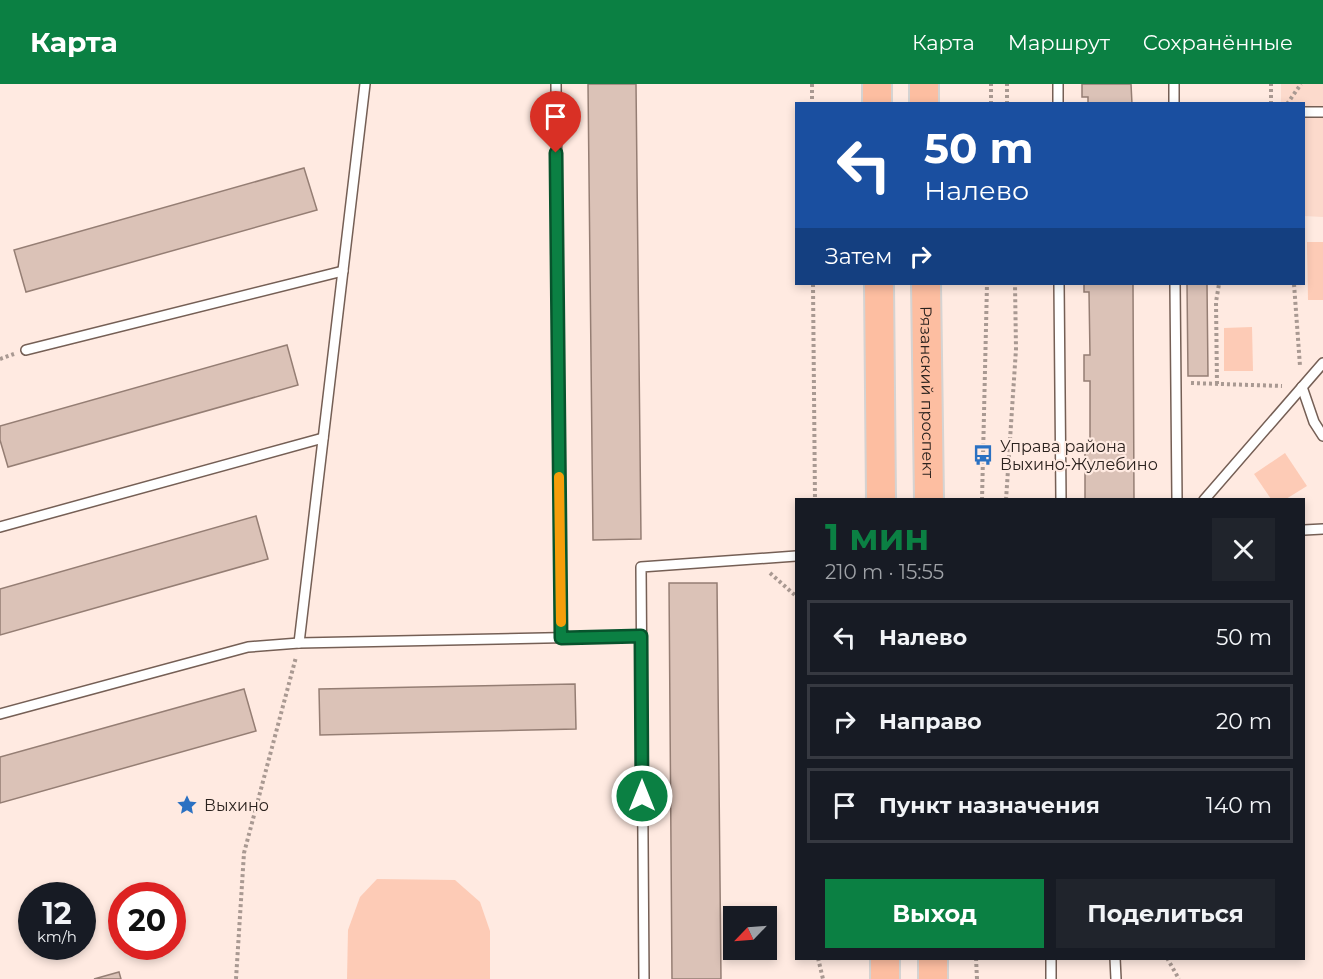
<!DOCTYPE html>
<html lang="ru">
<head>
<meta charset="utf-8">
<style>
	:root { --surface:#171b24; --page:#20242c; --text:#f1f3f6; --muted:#9ea1a6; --line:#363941; --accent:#0b8043 }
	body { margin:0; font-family:Montserrat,sans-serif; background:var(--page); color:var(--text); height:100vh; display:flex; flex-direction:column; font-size:22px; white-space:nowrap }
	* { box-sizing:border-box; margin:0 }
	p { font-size:20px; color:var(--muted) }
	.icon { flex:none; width:33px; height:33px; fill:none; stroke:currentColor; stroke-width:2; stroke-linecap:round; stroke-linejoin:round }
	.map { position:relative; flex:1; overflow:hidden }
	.sheet { position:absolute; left:795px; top:414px; width:510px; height:462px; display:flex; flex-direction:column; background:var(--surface); border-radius:0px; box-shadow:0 3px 9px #0003 }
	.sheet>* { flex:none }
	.banner { position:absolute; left:795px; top:18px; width:510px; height:183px; border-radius:0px; box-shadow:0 3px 9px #0003; background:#1a4fa0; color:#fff; overflow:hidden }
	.needle { width:39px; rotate:245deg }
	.tools { position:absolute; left:723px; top:822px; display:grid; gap:12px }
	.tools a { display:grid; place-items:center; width:54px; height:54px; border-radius:0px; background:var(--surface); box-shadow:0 3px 9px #0003; font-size:30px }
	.speed { position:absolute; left:18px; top:798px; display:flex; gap:12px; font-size:30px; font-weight:700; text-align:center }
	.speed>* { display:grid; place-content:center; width:78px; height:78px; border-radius:50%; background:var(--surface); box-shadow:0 3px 9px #0003; line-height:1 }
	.speed small { font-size:15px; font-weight:400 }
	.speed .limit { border:9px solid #d22; background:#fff; color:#111 }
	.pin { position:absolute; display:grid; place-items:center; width:51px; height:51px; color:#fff; margin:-62px -26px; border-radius:50% 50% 50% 0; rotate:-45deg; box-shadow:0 0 6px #0007 }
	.pin .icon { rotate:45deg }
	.me { position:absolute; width:66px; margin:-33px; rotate:0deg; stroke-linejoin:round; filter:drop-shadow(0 0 4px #0008) }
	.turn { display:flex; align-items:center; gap:21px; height:126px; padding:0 30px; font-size:27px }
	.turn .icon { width:78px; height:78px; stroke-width:2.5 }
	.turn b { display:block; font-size:42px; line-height:51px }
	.then { display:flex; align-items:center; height:57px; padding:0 30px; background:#0003; gap:12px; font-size:22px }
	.round { display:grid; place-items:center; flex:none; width:63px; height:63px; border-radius:0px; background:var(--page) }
	.summary { display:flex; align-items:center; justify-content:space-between; height:102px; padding:0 30px }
	h1 { font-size:36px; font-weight:700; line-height:45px; color:var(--accent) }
	.button { display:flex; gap:12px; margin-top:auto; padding:12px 30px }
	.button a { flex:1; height:69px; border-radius:0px; background:var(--accent); color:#fff; font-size:24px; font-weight:700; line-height:69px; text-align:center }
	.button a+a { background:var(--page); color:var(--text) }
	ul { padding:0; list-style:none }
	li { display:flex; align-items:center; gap:18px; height:75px; margin:0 12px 9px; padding:0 18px; border:3px solid var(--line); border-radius:0px }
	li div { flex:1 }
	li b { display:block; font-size:22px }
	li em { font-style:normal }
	header { display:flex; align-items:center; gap:36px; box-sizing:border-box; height:84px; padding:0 30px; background:var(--accent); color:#fff }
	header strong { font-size:28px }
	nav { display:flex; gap:33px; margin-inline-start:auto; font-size:21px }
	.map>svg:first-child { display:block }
	.built { fill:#fcdacc }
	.green { fill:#fdcbb6 }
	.building { fill:#dbc2b7; stroke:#957e74; stroke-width:1.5 }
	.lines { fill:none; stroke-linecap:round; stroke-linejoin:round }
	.service-casing { stroke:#755f55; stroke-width:12 }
	.primary-casing { stroke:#d5d3d2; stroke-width:32 }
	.path { stroke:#a99992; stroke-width:4; stroke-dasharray:3 3; stroke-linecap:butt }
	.service { stroke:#fff; stroke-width:9 }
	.primary { stroke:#fdbea1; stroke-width:28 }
	.route-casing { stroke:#07532c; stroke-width:15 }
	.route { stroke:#0b8043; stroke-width:10 }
	.slow { stroke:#f59e0b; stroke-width:10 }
	.labels { text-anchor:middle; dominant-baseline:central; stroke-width:4.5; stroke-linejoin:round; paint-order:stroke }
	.street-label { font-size:16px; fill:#2b221e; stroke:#ffeae1 }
	.poi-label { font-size:16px; fill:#2b221e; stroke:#ffeae1; text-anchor:start }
</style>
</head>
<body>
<header>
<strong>Карта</strong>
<nav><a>Карта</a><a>Маршрут</a><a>Сохранённые</a></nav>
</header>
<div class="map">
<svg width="1323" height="895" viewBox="0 0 1323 895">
	<rect width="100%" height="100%" fill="#ffeae1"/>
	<path class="built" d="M1281,0H1323V133L1304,132V20H1281Z"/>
	<g class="green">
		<path d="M1307,158H1323V216H1308Z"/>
		<path d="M1252,243L1253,287H1224V244Z"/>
		<path d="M1285,369L1307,402L1286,415H1271L1254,390Z"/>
		<path d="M377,795L455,796L480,818L490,847V895H347L348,846L360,813Z"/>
	</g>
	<g class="building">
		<path d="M588,0H636L641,455L593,456Z"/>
		<path d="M1082,0H1131L1132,20H1088V13H1082Z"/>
		<path d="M304,84L317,126L26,208L14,166Z"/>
		<path d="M1084,200H1133L1134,416H1085V360H1090V297H1084V271H1090L1089,208H1084Z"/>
		<path d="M1187,200H1207L1208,292H1188Z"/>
		<path d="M287,261L298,301L8,383L0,356V342Z"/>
		<path d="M256,432L268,475L0,551V505Z"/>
		<path d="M669,499H717L721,895H672Z"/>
		<path d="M575,600L576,645L320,651L319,605Z"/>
		<path d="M244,605L256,647L0,719V673Z"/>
		<path d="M119,888L121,895H94Z"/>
	</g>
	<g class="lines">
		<g class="service-casing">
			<g id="service">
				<path d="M556,0L561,554"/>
				<path d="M1058,0V20"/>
				<path d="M1174,0V20"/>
				<path d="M1304,28H1323"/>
				<path d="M1059,200L1061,416"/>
				<path d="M1175,200L1177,416"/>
				<path d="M26,266L343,187"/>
				<path d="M1302,303L1314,338L1323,352"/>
				<path d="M1204,416L1323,279"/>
				<path d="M0,443L323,354"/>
				<path d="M1304,446L1323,445"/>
				<path d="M299,559L365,0"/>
				<path d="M0,630L248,563L299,559L641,552"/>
				<path d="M1115,874L1116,895"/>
				<path d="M644,895L641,483L796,472"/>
				<path d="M1051,895V874"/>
			</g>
		</g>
		<g class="primary-casing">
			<g id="primary">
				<path d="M877,0V20"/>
				<path d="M924,0V20"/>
				<path d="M879,200L881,416"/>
				<path id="s1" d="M926,200L929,416"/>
				<path d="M885,874V895"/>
				<path d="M933,874V895"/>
			</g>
		</g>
		<g class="path">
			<path d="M812,0V20"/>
			<path d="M991,20V0"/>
			<path d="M1007,20V0"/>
			<path d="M1271,20V0"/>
			<path d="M1287,20L1301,0"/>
			<path d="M813,200L815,416"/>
			<path d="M1294,200L1300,282"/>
			<path d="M0,275L14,270"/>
			<path d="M1191,299L1282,302"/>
			<path d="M1217,300L1216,218L1219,200"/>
			<path d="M982,416L987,200"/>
			<path d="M1006,416L1016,265L1015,200"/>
			<path d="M770,489L796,512"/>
			<path d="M818,874L823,895"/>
			<path d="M976,874L977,895"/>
			<path d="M1167,874L1179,895"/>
			<path d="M236,895L244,769L296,573"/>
		</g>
		<use href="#service" class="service"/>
		<use href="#primary" class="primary"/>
	</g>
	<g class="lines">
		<g class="route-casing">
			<path id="route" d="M556,69L561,554L641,552L642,712"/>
		</g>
		<use href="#route" class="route"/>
		<path class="slow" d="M559,393L561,538"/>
	</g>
	<defs>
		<g id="bus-bare" transform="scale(1.62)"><path d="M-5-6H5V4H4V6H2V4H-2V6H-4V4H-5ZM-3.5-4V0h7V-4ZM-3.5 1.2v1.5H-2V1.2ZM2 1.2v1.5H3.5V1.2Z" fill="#2b71c2" stroke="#ffeae1" stroke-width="2.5" paint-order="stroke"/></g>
		<g id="sight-bare" transform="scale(1.62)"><path d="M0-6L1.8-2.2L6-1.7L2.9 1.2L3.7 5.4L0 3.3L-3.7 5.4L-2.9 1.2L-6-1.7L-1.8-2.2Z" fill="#2b71c2" stroke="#ffeae1" stroke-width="2.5" paint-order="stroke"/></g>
	</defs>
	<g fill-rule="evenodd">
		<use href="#bus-bare" x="983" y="371"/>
		<use href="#sight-bare" x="187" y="721"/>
	</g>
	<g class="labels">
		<g class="street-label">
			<text stroke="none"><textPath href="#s1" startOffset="108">Рязанский проспект</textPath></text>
		</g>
		<g class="poi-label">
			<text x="1000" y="362">Управа района<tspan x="1000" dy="18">Выхино-Жулебино</tspan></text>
			<text x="204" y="721">Выхино</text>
		</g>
	</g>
</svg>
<div class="tools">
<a><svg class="needle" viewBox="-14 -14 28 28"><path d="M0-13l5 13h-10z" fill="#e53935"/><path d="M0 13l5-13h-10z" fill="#9ea1a6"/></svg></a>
</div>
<div class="speed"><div>12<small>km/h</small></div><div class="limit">20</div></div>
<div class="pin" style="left:556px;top:69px;background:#d93025"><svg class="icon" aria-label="arrive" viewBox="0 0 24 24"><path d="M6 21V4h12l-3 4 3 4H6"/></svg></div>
<svg class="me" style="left:642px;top:712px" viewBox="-20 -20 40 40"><circle r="17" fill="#0b8043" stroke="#fff" stroke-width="3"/><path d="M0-11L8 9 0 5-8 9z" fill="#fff"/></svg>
<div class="banner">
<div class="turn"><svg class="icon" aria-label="left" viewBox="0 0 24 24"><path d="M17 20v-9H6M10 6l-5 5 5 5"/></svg><div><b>50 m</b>Налево</div></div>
<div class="then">Затем<svg class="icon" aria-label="right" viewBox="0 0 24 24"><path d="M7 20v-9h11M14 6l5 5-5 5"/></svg></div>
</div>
<section class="sheet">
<div class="summary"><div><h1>1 мин</h1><p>210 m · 15:55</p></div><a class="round"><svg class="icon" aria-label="close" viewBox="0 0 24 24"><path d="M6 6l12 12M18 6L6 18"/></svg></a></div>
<ul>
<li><svg class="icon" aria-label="left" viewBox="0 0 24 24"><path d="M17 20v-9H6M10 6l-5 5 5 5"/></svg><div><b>Налево</b></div><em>50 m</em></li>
<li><svg class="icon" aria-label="right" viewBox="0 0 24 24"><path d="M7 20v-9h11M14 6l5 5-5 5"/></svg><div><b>Направо</b></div><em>20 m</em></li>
<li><svg class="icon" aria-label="arrive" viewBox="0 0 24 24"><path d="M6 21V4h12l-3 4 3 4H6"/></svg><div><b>Пункт назначения</b></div><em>140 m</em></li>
</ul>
<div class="button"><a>Выход</a><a>Поделиться</a></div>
</section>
</div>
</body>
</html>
